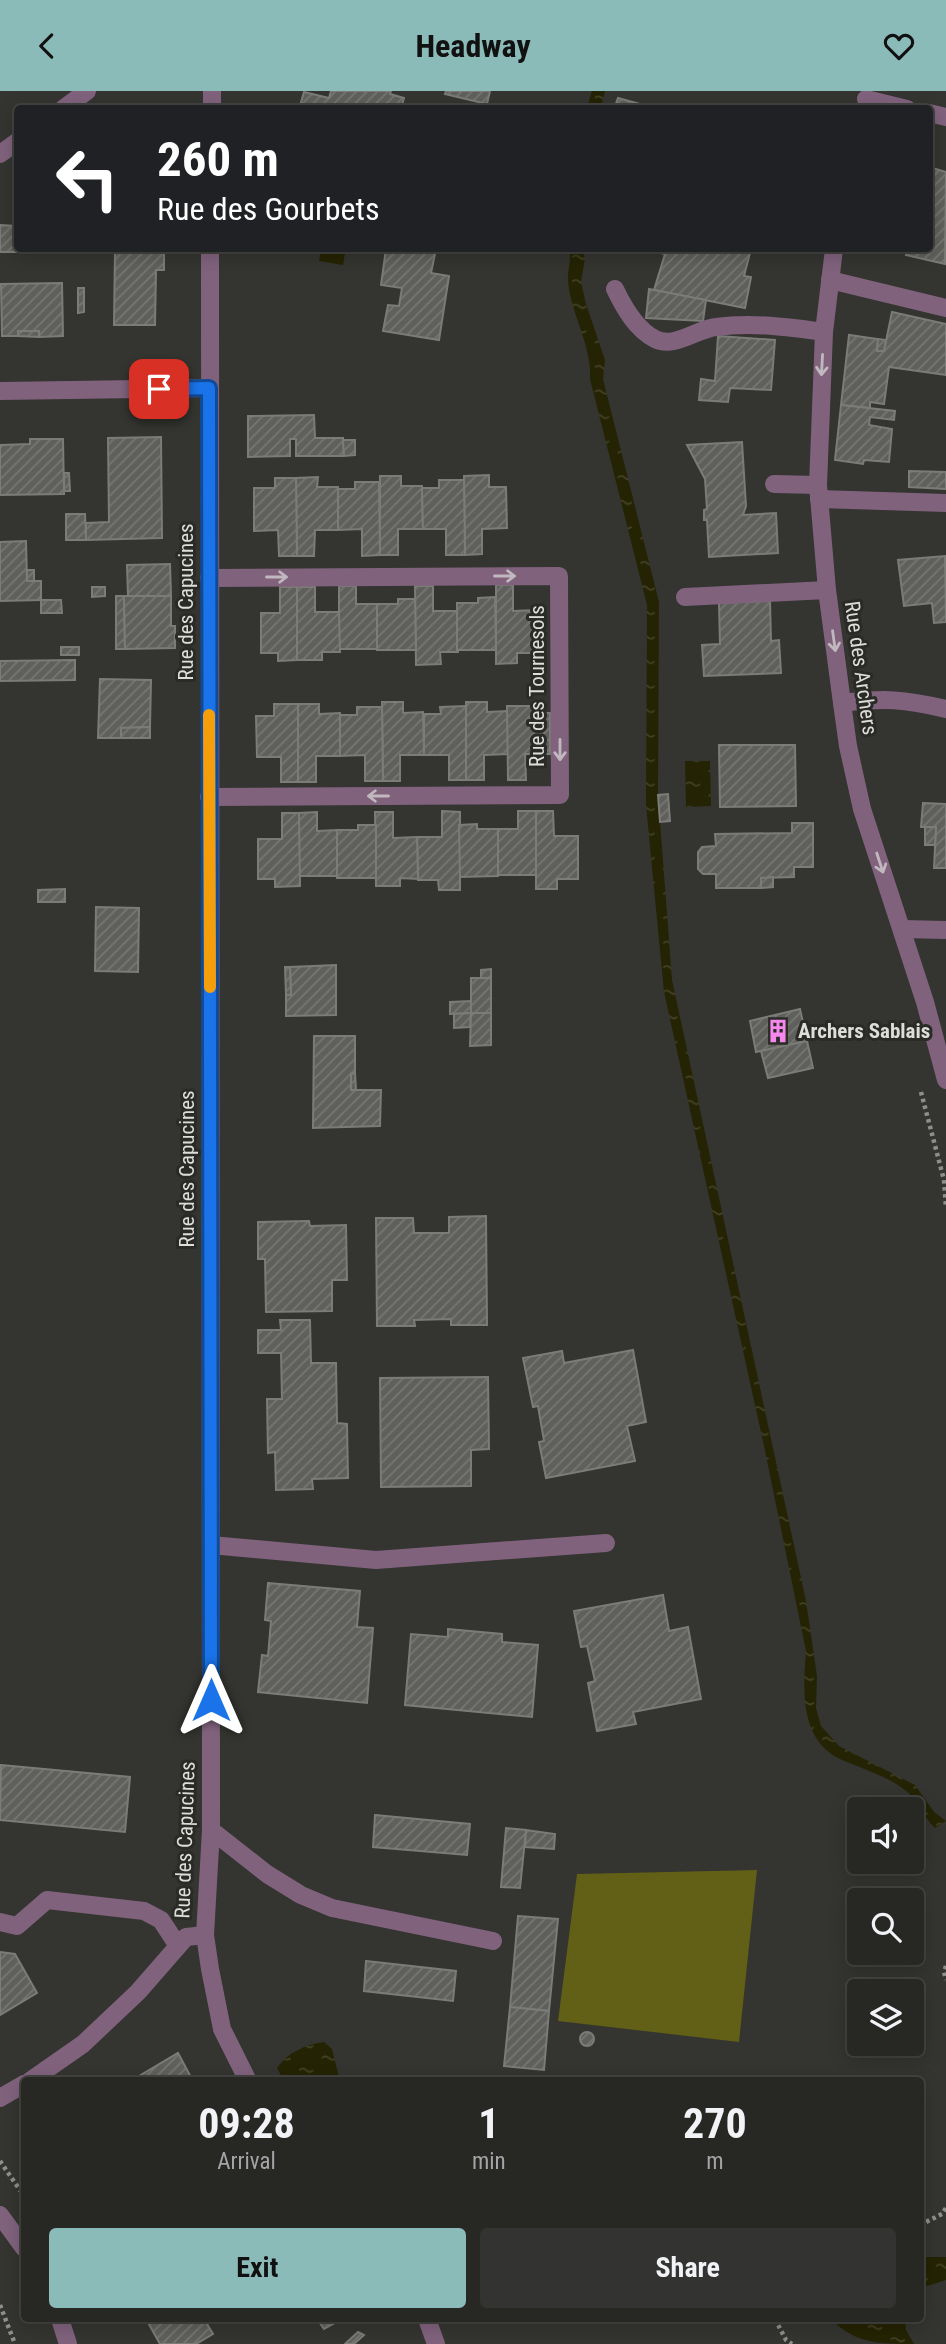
<!DOCTYPE html>
<html lang="en">
<head>
<meta charset="utf-8">
<style>
	:root { --surface:#272724; --page:#333331; --text:#f1f3f6; --muted:#a4a5a6; --line:#434441; --accent:#8bbbb9 }
	body { margin:0; font-family:"Roboto Condensed",sans-serif; background:var(--page); color:var(--text); height:100vh; display:flex; flex-direction:column; font-size:26px; white-space:nowrap }
	* { box-sizing:border-box; margin:0 }
	p { font-size:23px; color:var(--muted) }
	.icon { flex:none; width:38px; height:38px; fill:none; stroke:currentColor; stroke-width:2; stroke-linecap:round; stroke-linejoin:round }
	.map { position:relative; flex:1; overflow:hidden }
	.sheet { position:absolute; left:21px; top:1986px; width:903px; height:245px; display:flex; flex-direction:column; background:var(--surface); border-radius:7px; box-shadow:0 4px 18px #0003,0 0 0 2px var(--line) }
	.sheet>* { flex:none }
	.top-card { position:absolute; left:14px; top:14px; width:919px; height:147px; border-radius:7px; box-shadow:0 4px 18px #0003,0 0 0 2px var(--line); background:#202124; color:#fff; overflow:hidden }
	.controls { position:absolute; left:847px; top:1706px; display:grid; gap:14px }
	.controls a { display:grid; place-items:center; width:77px; height:77px; border-radius:7px; background:var(--surface); box-shadow:0 4px 18px #0003,0 0 0 2px var(--line); font-size:35px }
	.pin { position:absolute; display:grid; place-items:center; width:60px; height:60px; color:#fff; margin:-30px; border-radius:14px; box-shadow:0 4px 10px #0006 }
	.me { position:absolute; width:77px; margin:-38px; rotate:0deg; stroke-linejoin:round; filter:drop-shadow(0 0 5px #0008) }
	.turn { display:flex; align-items:center; gap:24px; height:147px; padding:0 28px; font-size:32px }
	.turn .icon { width:91px; height:91px; stroke-width:2.5 }
	.turn b { display:block; font-size:49px; line-height:60px }
	.eta { display:flex; justify-content:space-evenly; align-items:center; height:119px; text-align:center }
	.eta b { font-size:42px; font-weight:700; line-height:49px }
	.action { display:flex; gap:14px; margin-top:auto; padding:14px 28px }
	.action a { flex:1; height:80px; border-radius:7px; background:var(--accent); color:#111; font-size:28px; font-weight:700; line-height:80px; text-align:center }
	.action a+a { background:var(--page); color:var(--text) }
	header { display:flex; justify-content:space-between; align-items:center; height:91px; padding:0 28px; background:var(--accent); color:#111; font-size:32px; font-weight:700 }
	.map>svg:first-child { display:block }
	.garden { fill:#625f16 }
	.water { fill:url(#water-ripples) }
	.building { fill:url(#building-hatch); stroke:#7b7b77; stroke-width:2 }
	.lines { fill:none; stroke-linecap:round; stroke-linejoin:round }
	.path { stroke:#8e8e8b; stroke-width:4.5; stroke-dasharray:3.5 3.5; stroke-linecap:butt }
	.minor { stroke:#80627d; stroke-width:18 }
	.oneway { stroke:#c1b8bf }
	.route-casing { stroke:#114b97; stroke-width:18 }
	.route { stroke:#1a73e8; stroke-width:12 }
	.slow { stroke:#f59e0b; stroke-width:12 }
	.labels { text-anchor:middle; dominant-baseline:central; stroke-width:6; stroke-linejoin:round; paint-order:stroke }
	.street-label { font-size:21px; fill:#dddddb; stroke:#2a2a26 }
	.poi-label { font-size:21px; font-weight:bold; fill:#dddddb; stroke:#2a2a26; text-anchor:start }
</style>
</head>
<body>
<header><svg class="icon" aria-label="back" viewBox="0 0 24 24"><path d="M15 5l-7 7 7 7"/></svg>Headway<svg class="icon" aria-label="heart" viewBox="0 0 24 24"><path d="M12 20l-8-8c-3-5 5-10 8-4 3-6 11-1 8 4z"/></svg></header>
<div class="map">
<svg width="946" height="2253" viewBox="0 0 946 2253">
	<defs>
		<pattern id="water-ripples" width="26" height="14" patternUnits="userSpaceOnUse" patternTransform="scale(1.75)"><rect width="26" height="14" fill="#242303"/><path d="M2 4q2-2 4 0t4 0M15 11q2-2 4 0t4 0" fill="none" stroke="#434227"/></pattern>
		<pattern id="building-hatch" width="6" height="6" patternUnits="userSpaceOnUse" patternTransform="scale(1.75)"><rect width="6" height="6" fill="#5f5f5b"/><path d="M-1 1l2-2M0 6l6-6M5 7l2-2" fill="none" stroke="#767672"/></pattern>
	</defs>
	<rect width="100%" height="100%" fill="#343430"/>
	<path class="garden" d="M757,1779L739,1951L558,1930L577,1783Z"/>
	<g class="water">
		<path d="M592,0H605L601,17H587Z"/>
		<path d="M321,158H346L343,174L319,170Z"/>
		<path d="M569,158H582L585,167L581,191L586,213L605,269L603,288L659,511L658,704L672,889L806,1510L817,1585L816,1617L821,1635L839,1655L915,1694L934,1721L946,1730L935,1737C923,1726 918,1708 905,1699C887,1685 863,1678 842,1669C799,1650 803,1599 806,1560L764,1355L664,901L646,714L647,514L590,288C592,254 571,224 568,190C567,179 572,169 569,158Z"/>
		<path d="M685,670H710L711,715L686,716Z"/>
		<path d="M324,1951L332,1958L340,1990H284L277,1977C288,1961 305,1954 324,1951Z"/>
		<path d="M920,2166H946V2189L921,2197Z"/>
		<path d="M831,2228H905L906,2239L914,2253C881,2253 855,2253 831,2228Z"/>
	</g>
	<g class="building">
		<path d="M331,0H391L390,3L404,7L401,18H368L351,13L350,18H299L304,1L329,7Z"/>
		<path d="M446,0H490L487,13L445,3Z"/>
		<path d="M618,7L658,18H614Z"/>
		<path d="M929,76L946,81L945,173L906,164L908,158H929Z"/>
		<path d="M0,134L16,135V161H0Z"/>
		<path d="M16,135L18,158H32V159L16,160Z"/>
		<path d="M386,158H436L431,182L449,185L439,249L383,240L388,214L399,215L402,197L381,194Z"/>
		<path d="M644,158H751L744,185L751,186L745,217L654,199L665,163Z"/>
		<path d="M115,159L164,160V179H156L155,234H114Z"/>
		<path d="M62,192L63,245L39,246V240H18V245H2L1,193Z"/>
		<path d="M78,197H84V221L78,222Z"/>
		<path d="M649,198L706,209L703,230L646,227Z"/>
		<path d="M892,221L946,233V284L889,276L884,313L870,311V317L841,314L849,244L878,248L877,260H884Z"/>
		<path d="M18,240H39V246L18,245Z"/>
		<path d="M718,245L775,249L771,299L730,297L728,311L699,309L701,288L715,290Z"/>
		<path d="M878,248L886,249L884,260H877Z"/>
		<path d="M841,314L895,320L894,329L870,326L869,334L892,338L889,371L864,369L863,373L835,369Z"/>
		<path d="M314,324L315,347H343L344,365H296V348H290V365L248,366V325Z"/>
		<path d="M161,346L162,447L86,449V432L109,431L108,347Z"/>
		<path d="M30,348H63L64,403L0,404V354L30,353Z"/>
		<path d="M343,349H355V364L344,365Z"/>
		<path d="M742,351L746,415L743,424L776,422L778,462L709,466L707,429H704V419L707,418L705,388L687,354Z"/>
		<path d="M909,380L946,381V398L909,396Z"/>
		<path d="M64,382H69L70,400H64Z"/>
		<path d="M489,384V396H506L507,437L482,438V463L465,464L464,385Z"/>
		<path d="M380,385H401V395H422L423,438H398V464H380Z"/>
		<path d="M318,386L317,396H338V439H315L314,465H297L296,387Z"/>
		<path d="M275,387H296L297,465H279L278,439L254,440V397H275Z"/>
		<path d="M439,389H464L465,464H446V438H423L422,397H439Z"/>
		<path d="M355,391H379L380,464L362,465V438L338,439V398H355Z"/>
		<path d="M66,423H85L86,449H66Z"/>
		<path d="M26,450L27,490H41V509L0,510V451Z"/>
		<path d="M945,465L946,531L934,532L932,512L904,515L898,469Z"/>
		<path d="M170,473L171,505H128L127,474Z"/>
		<rect x="27" y="479" width="7" height="11"/>
		<path d="M496,494H513V520L538,519V562H517V572L496,573Z"/>
		<path d="M339,495H356V513H377L378,558H339Z"/>
		<path d="M415,495H433V520H457L458,561H440L441,573L416,574Z"/>
		<path d="M92,496H105V505L92,506Z"/>
		<path d="M280,496H297V569L278,570V562H261V522H280Z"/>
		<path d="M297,496H315V521H339L340,561H322V569H297Z"/>
		<path d="M116,505H124L125,558H116Z"/>
		<path d="M124,505H171V535H175V557L125,558Z"/>
		<path d="M495,506L496,559H457V512H478V507Z"/>
		<path d="M398,508H415L416,559H377V513H398Z"/>
		<path d="M41,509H61L62,522H41Z"/>
		<path d="M770,510L771,550L779,549L781,582L704,585L702,554L720,553L719,512Z"/>
		<rect x="61" y="556" width="18" height="8"/>
		<path d="M75,569V589L0,590V570Z"/>
		<path d="M100,588L151,589L150,636L121,637V647H98Z"/>
		<path d="M382,611H403V622L423,621L424,664H400V690H383Z"/>
		<path d="M466,611H487V621L508,620V663L484,664V689H466Z"/>
		<path d="M274,613H298V691H281V666H257L256,625H274Z"/>
		<path d="M298,613H319V623L340,622V665H316V691H298Z"/>
		<path d="M466,615V689H449V664H424V623H441L440,616Z"/>
		<path d="M507,615H532V622H550V663H525L526,689H508Z"/>
		<path d="M357,616H382L383,690H365V664L340,665V624H357Z"/>
		<path d="M150,636V647H121V637Z"/>
		<path d="M719,654H795L796,715L720,716Z"/>
		<path d="M668,703L670,730L660,731L658,704Z"/>
		<path d="M923,712L946,713V777H934L936,736H921Z"/>
		<path d="M442,720L460,721V799H439L438,789H418L417,746H442Z"/>
		<path d="M518,720H536V784H498V738H518Z"/>
		<path d="M536,720H553L554,745H578V788H557V798H536Z"/>
		<path d="M317,721V740L337,739V785H299V722Z"/>
		<path d="M375,721H393V747L417,746L418,788L400,787V795H376Z"/>
		<path d="M282,722H299L300,795L275,796V788H258V748H282Z"/>
		<path d="M792,732H813V776H794V786L761,787V797H716V783H703L698,778V761L702,756L716,755L715,743L792,742Z"/>
		<path d="M477,733V738H498V785L460,786L459,734Z"/>
		<path d="M358,734H376V787H337V739H358Z"/>
		<path d="M925,736H936L935,754H925Z"/>
		<path d="M773,786V796L761,797V787Z"/>
		<path d="M65,798V811H38V799Z"/>
		<path d="M96,816L139,817L138,881L95,880Z"/>
		<path d="M336,874V924L286,925V904H291L290,876Z"/>
		<path d="M285,876H290L291,904H286Z"/>
		<path d="M491,878V887H481V879Z"/>
		<rect x="471" y="887" width="20" height="35"/>
		<path d="M471,910V922L450,923V911Z"/>
		<path d="M800,918L807,950L756,961L750,930Z"/>
		<path d="M471,922L470,936L454,937V923Z"/>
		<path d="M471,922H491V954L470,955Z"/>
		<path d="M314,945H355V982L351,983V999H381L380,1035L313,1037Z"/>
		<path d="M807,950L813,977L768,987L761,960Z"/>
		<path d="M355,982L356,999H351V983Z"/>
		<path d="M486,1125L487,1234H451V1228L414,1229L415,1235H377L376,1127H413L414,1142H449V1126Z"/>
		<path d="M309,1130L310,1135L346,1134L347,1189H332V1220L266,1221L265,1168H258V1131Z"/>
		<path d="M280,1229H310L311,1272H336L337,1332L347,1333L348,1387L312,1388L313,1398L276,1399L275,1361L268,1362L267,1308H282L281,1262H258V1239H281Z"/>
		<path d="M633,1259L646,1331L627,1335L635,1370L546,1387L539,1351L544,1350L538,1315L533,1316L523,1267L562,1260L564,1272Z"/>
		<path d="M488,1286L489,1358L471,1359V1395L381,1396L380,1287Z"/>
		<path d="M268,1492L360,1500L357,1536L373,1537L367,1612L258,1601L262,1564L268,1565L271,1530L265,1529Z"/>
		<path d="M663,1504L669,1540L688,1536L701,1608L633,1621L636,1633L597,1640L588,1592L595,1590L587,1555L581,1556L574,1520Z"/>
		<path d="M448,1538L502,1543V1551L538,1554L532,1626L405,1614L411,1543L448,1546Z"/>
		<path d="M1,1674L130,1686L125,1741L0,1729Z"/>
		<path d="M375,1724L470,1733L467,1764L373,1756Z"/>
		<path d="M506,1737L526,1739L520,1797L501,1796Z"/>
		<path d="M526,1739L555,1743L554,1758L525,1756Z"/>
		<path d="M518,1825L558,1828L549,1920L510,1916Z"/>
		<path d="M0,1861L15,1863L37,1902L0,1924Z"/>
		<path d="M366,1870L456,1880L453,1910L364,1900Z"/>
		<path d="M510,1916L549,1920L544,1979L504,1975Z"/>
		<circle cx="587" cy="1948" r="7"/>
		<path d="M178,1962L193,1990H142L139,1985Z"/>
		<path d="M146,2228H204L213,2243L196,2253H160Z"/>
		<path d="M317,2228H342L324,2238Z"/>
		<path d="M358,2241L364,2244L354,2253H345Z"/>
	</g>
	<g class="lines">
		<g class="path">
			<path d="M921,1001L944,1089L946,1117"/>
			<path d="M946,1875L944,1881L946,1889"/>
			<path d="M0,2070L24,2105"/>
			<path d="M920,2134L942,2123L946,2117"/>
			<path d="M0,2214L15,2253"/>
			<path d="M775,2228L786,2249L792,2253"/>
		</g>
		<g class="minor">
			<path d="M866,8L907,18"/>
			<path d="M63,18L87,0"/>
			<path d="M212,18V0"/>
			<path d="M929,22L946,26"/>
			<path d="M0,63L18,50"/>
			<path d="M210,158L211,1739L205,1844L210,1878L222,1938L248,1990"/>
			<path d="M834,158L824,241L818,394L827,499L842,612L848,655L862,718L925,911L946,989"/>
			<path d="M830,189L946,217"/>
			<path d="M615,198C624,217 636,238 655,248C674,258 697,238 716,236C751,231 789,236 824,241"/>
			<path d="M0,300L209,297"/>
			<path d="M774,393L818,394"/>
			<path d="M819,408L946,412"/>
			<path d="M209,487L559,485L560,704L209,706"/>
			<path d="M685,506L827,499"/>
			<path d="M842,612C885,607 904,608 946,618"/>
			<path d="M902,838L946,839"/>
			<path d="M211,1454L376,1469L606,1452"/>
			<path d="M211,1739L267,1783L301,1804L332,1817L493,1850"/>
			<path d="M0,1831L17,1835L47,1809L144,1820L161,1829L178,1855"/>
			<path d="M30,1990L83,1953L138,1901L186,1846L205,1844"/>
			<path d="M0,2007L24,1993"/>
			<path d="M0,2124L24,2157"/>
			<path d="M60,2228L68,2253"/>
			<path d="M427,2228L436,2253"/>
		</g>
	</g>
	<defs><path id="oneway-shaft" d="M-6 0H5M1.5-3L5.5 0L1.5 3" fill="none" stroke-width="1.6" stroke-linecap="round" stroke-linejoin="round" transform="scale(1.75)"/></defs>
	<g class="oneway">
		<use href="#oneway-shaft" transform="translate(822 274) rotate(93)"/>
		<use href="#oneway-shaft" transform="translate(505 485)"/>
		<use href="#oneway-shaft" transform="translate(277 486)"/>
		<use href="#oneway-shaft" transform="translate(834 550) rotate(82)"/>
		<use href="#oneway-shaft" transform="translate(560 659) rotate(90)"/>
		<use href="#oneway-shaft" transform="translate(378 705) rotate(180)"/>
		<use href="#oneway-shaft" transform="translate(880 772) rotate(72)"/>
	</g>
	<g class="lines">
		<g class="route-casing">
			<path id="route" d="M159,298L209,297L211,1609"/>
		</g>
		<use href="#route" class="route"/>
		<path class="slow" d="M209,624L210,896"/>
	</g>
	<defs>
		<g id="building-bare" transform="scale(1.89)"><path d="M-4-6H4V6H1V3H-1V6H-4ZM-2.5-4.3h1.7v1.8h-1.7ZM.8-4.3h1.7v1.8H.8ZM-2.5-1h1.7V.8h-1.7ZM.8-1h1.7V.8H.8Z" fill="#f688ed" stroke="#2a2a26" stroke-width="2.5" paint-order="stroke"/></g>
	</defs>
	<g fill-rule="evenodd">
		<use href="#building-bare" x="778" y="940"/>
	</g>
	<g class="labels">
		<g class="street-label">
			<text transform="translate(186 511) rotate(-90)">Rue des Capucines</text>
			<text transform="translate(861 577) rotate(82)">Rue des Archers</text>
			<text transform="translate(537 595) rotate(-90)">Rue des Tournesols</text>
			<text transform="translate(187 1078) rotate(-90)">Rue des Capucines</text>
			<text transform="translate(185 1749) rotate(-88)">Rue des Capucines</text>
		</g>
		<g class="poi-label">
			<text x="798" y="940">Archers Sablais</text>
		</g>
	</g>
</svg>
<div class="controls">
<a><svg class="icon" aria-label="sound" viewBox="0 0 24 24"><path d="M4 9h4l5-4v14l-5-4H4zM17 9q2 3 0 6"/></svg></a>
<a><svg class="icon" aria-label="search" viewBox="0 0 24 24"><circle cx="10" cy="10" r="6"/><path d="M15 15l6 6"/></svg></a>
<a><svg class="icon" aria-label="layers" viewBox="0 0 24 24"><path d="M12 4l9 5-9 5-9-5zM3 14l9 5 9-5"/></svg></a>
</div>
<div class="pin" style="left:159px;top:298px;background:#d93025"><svg class="icon" aria-label="arrive" viewBox="0 0 24 24"><path d="M6 21V4h12l-3 4 3 4H6"/></svg></div>
<svg class="me" style="left:211px;top:1609px" viewBox="-20 -20 40 40"><path d="M0-17L14 15 0 8-14 15z" fill="#1a73e8" stroke="#fff" stroke-width="4"/></svg>
<div class="top-card">
<div class="turn"><svg class="icon" aria-label="left" viewBox="0 0 24 24"><path d="M17 20v-9H6M10 6l-5 5 5 5"/></svg><div><b>260 m</b>Rue des Gourbets</div></div>
</div>
<section class="sheet">
<div class="eta">
<div><b>09:28</b><p>Arrival</p></div>
<div><b>1</b><p>min</p></div>
<div><b>270</b><p>m</p></div>
</div>
<div class="action"><a>Exit</a><a>Share</a></div>
</section>
</div>
</body>
</html>
